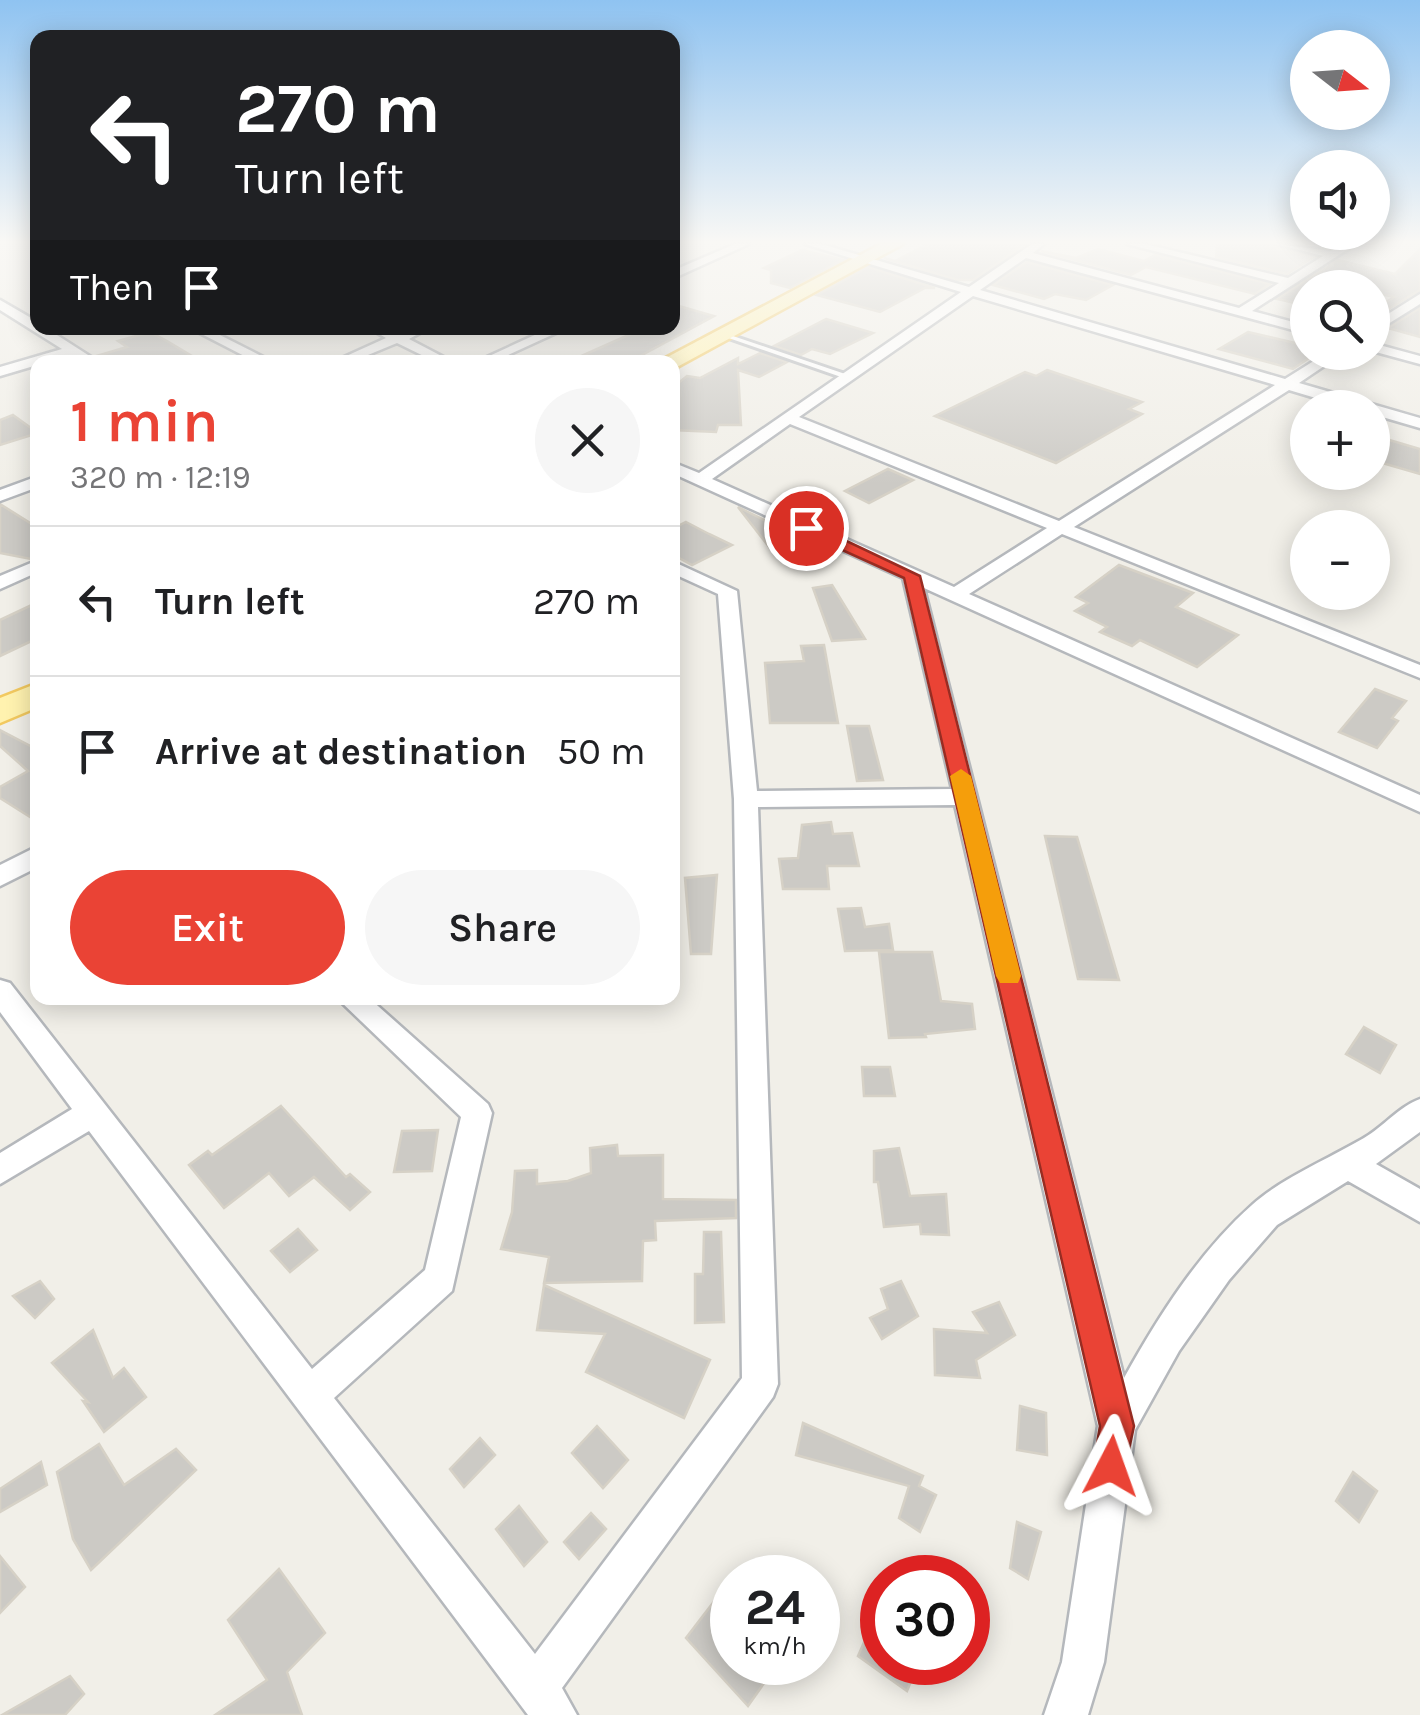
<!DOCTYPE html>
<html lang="en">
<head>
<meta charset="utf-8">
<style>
	:root { --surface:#fff; --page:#f6f6f6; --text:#202124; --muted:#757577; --line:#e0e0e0; --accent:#ea4335 }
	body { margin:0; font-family:Karla,sans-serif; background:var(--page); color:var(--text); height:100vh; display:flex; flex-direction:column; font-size:38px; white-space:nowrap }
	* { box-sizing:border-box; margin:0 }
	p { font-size:32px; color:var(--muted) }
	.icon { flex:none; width:55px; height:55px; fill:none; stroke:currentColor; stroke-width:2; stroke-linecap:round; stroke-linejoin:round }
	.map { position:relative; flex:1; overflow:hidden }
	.panel { position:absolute; left:30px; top:355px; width:650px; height:650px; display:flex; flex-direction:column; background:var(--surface); border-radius:20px; box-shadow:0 5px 25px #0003 }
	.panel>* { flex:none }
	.guide { position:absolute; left:30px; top:30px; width:650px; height:305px; border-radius:20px; box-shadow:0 5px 25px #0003; background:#202124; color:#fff; overflow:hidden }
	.needle { width:65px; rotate:107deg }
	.tools { position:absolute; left:1290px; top:30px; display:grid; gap:20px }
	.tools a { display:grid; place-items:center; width:100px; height:100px; border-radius:50%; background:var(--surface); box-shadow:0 5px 25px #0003; font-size:50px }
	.speed { position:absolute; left:710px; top:1555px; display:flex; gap:20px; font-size:50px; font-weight:700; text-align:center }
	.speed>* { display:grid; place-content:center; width:130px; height:130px; border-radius:50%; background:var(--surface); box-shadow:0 5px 25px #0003; line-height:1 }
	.speed small { font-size:25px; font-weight:400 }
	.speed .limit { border:15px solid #d22; background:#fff; color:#111 }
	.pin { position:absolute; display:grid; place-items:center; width:85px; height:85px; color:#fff; margin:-42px; border:5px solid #fff; border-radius:50%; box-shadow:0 2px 10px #0007 }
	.me { position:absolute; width:110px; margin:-55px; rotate:4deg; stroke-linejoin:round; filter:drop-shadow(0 0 8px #0008) }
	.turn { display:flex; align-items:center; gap:35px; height:210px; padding:0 40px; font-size:45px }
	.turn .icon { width:130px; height:130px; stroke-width:2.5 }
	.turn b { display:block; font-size:70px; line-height:85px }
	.then { display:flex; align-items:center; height:95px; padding:0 40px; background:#0003; gap:20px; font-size:38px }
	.round { display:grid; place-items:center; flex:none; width:105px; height:105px; border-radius:52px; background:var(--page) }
	.summary { display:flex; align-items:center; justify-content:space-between; height:170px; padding:0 40px }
	h1 { font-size:60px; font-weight:600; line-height:75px; color:var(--accent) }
	.primary-button { display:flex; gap:20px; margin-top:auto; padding:20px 40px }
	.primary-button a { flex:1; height:115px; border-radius:60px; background:var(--accent); color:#fff; font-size:40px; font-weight:600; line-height:115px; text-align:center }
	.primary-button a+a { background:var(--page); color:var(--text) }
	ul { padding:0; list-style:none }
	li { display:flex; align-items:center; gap:30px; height:150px; padding:0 40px; border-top:2px solid var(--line) }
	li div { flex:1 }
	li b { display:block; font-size:38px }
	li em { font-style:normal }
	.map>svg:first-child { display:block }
	.building { fill:#cccac5; stroke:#d6d1c6; stroke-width:2.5 }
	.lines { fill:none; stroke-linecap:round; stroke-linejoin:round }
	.lane-casing { stroke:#b5b8bc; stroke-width:6 }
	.street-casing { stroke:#b5b8bc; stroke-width:5 }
	.primary-casing { stroke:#f2c960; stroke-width:5 }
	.lane { fill:#fff; fill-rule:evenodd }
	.street { fill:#fff; fill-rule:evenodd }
	.primary { fill:#fff2af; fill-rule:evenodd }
	.route { fill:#ea4335; stroke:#982c22; stroke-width:2.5 }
	.slow { fill:#f59e0b }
</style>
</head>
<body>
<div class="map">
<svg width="1420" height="1715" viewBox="0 0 1420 1715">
	<rect width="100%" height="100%" fill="#f1efe8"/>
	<g class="building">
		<path d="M928,244H1020L1024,245L973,280H957L884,258L895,261Z"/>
		<path d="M1217,244H1272L1275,248L1314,257L1287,274L1216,257Z"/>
		<path d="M1098,249L1144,261L1155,255L1270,284L1255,294L1146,267L1131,275L1041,251L1076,258Z"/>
		<path d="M1420,249V290L1372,319V311L1394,297L1372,292V288L1333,283L1326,288H1308V299L1299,304L1277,299L1338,260L1395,274Z"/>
		<path d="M802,250L843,260L790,288L771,283V270L764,268Z"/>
		<path d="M1027,262L1113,285L1086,300L1055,294L1044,299L993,285Z"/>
		<path d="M868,267L935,288H925L880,312L817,295Z"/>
		<path d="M672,304L714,316L629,362H568L644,328H672Z"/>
		<path d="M1420,308V337L1388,328Z"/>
		<path d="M826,319L873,333L830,354L812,349L801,355L774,346Z"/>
		<path d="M150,332L167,341L202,362H102L96,356L127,347L118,341Z"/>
		<path d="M1248,332L1308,346V352H1318L1293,369L1219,349Z"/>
		<path d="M760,353L787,362L759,377L738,370L741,425H718L716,432L672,430V388L687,376L700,378L738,358V364Z"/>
		<path d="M1047,370L1142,402L1129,409L1142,414L1056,463L935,416L1025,372L1036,376Z"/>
		<path d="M13,415L38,433L0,445V420Z"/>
		<path d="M1386,439L1420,449V474L1372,460V450Z"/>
		<path d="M888,469L913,480L869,503L845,491Z"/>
		<path d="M0,504L38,528V556L31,559L0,553Z"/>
		<path d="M738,507L746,511L801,538L773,552Z"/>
		<path d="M686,522L709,534L732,545L692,565L672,554V529Z"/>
		<path d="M1119,565L1193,593L1176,607L1238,635L1197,667L1140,640L1132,646L1100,632L1107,627L1075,611L1088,603L1076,597Z"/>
		<path d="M832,585L865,639L832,641L813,588Z"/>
		<path d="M38,602V638L0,656V620Z"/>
		<path d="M824,645L838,723H770L765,663L804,661L801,646Z"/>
		<path d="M1375,689L1406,701L1392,718L1398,721L1377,748L1339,732Z"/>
		<path d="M847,726H869L883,780L857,781Z"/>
		<path d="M0,730L38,750V822L0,798V787L28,771L0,746Z"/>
		<path d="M831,822L833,834L852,833L859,866H827L829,889H783L779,859L798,858L802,825Z"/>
		<path d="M1045,836L1077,837L1119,980L1078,979Z"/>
		<path d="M717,875L711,954H691L685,878Z"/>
		<path d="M861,908L865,927L889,924L893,950L845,951L838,909Z"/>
		<path d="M879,952H932L941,1001L972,1004L975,1029L925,1034L926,1037L889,1038Z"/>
		<path d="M1364,1027L1396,1045L1380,1073L1346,1054Z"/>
		<path d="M862,1067H890L895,1096H864Z"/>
		<path d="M281,1106L346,1177L350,1174L370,1192L350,1210L314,1177L289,1196L269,1173L224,1208L189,1165L208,1151L212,1155Z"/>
		<path d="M438,1130L432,1171L394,1172L402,1131Z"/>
		<path d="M617,1145L618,1156L663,1155V1199L736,1200V1218L655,1221L656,1240L643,1241L642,1281L544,1283L549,1257L501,1249L512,1212L515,1171L537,1170V1184L568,1181L591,1173L590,1148Z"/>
		<path d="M899,1148L910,1196L946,1194L949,1235L921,1234L920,1224L884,1227L878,1182H874V1151Z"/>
		<path d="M298,1229L317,1250L290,1272L271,1251Z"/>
		<path d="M704,1232H721L724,1322L695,1323V1274H703Z"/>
		<path d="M40,1281L54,1299L35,1318L13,1296Z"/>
		<path d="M901,1281L918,1316L882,1339L870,1318L888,1309L881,1289Z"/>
		<path d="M544,1285L710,1360L684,1418L586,1372L605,1334L537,1330Z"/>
		<path d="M999,1302L1015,1335L976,1360L980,1378L935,1375L934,1329L987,1333L973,1312Z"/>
		<path d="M93,1330L113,1378L124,1368L146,1397L104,1432L83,1401L88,1402L52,1363Z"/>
		<path d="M1020,1406L1046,1413L1047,1455L1017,1450Z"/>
		<path d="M803,1423L923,1476L919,1486L936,1495L920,1532L899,1518L909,1486L796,1455Z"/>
		<path d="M597,1426L628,1460L603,1488L572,1453Z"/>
		<path d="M480,1438L495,1455L464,1487L450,1469Z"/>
		<path d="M99,1444L124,1485L176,1449L196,1470L91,1570L73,1539L57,1472Z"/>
		<path d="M41,1462L47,1485L0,1512V1489Z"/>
		<path d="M1353,1472L1377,1491L1359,1522L1336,1501Z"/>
		<path d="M519,1506L547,1542L524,1566L496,1529Z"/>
		<path d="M591,1513L606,1529L579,1559L564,1542Z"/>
		<path d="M1017,1522L1041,1532L1028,1579L1010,1568Z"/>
		<path d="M0,1556L25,1587L0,1613Z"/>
		<path d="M279,1569L325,1633L287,1672L302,1715H215L267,1680L228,1620Z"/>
		<path d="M732,1578V1662H779L748,1706L686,1638Z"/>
		<path d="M882,1601V1662H919L907,1691L858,1656Z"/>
		<path d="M70,1676L84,1694L65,1715H2Z"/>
	</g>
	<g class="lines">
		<g class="lane-casing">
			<path id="lane" d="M720,333H724L851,376L844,378L720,335Z"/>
		</g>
		<g class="street-casing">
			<g id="street">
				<path d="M735,244H749L672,279V271Z"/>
				<path d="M805,244H821L969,287L1032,244H1044L1033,253L1239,308L1279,283L1127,244H1145L1288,278L1323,256L1276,244L1331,251L1344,244H1356L1252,311L1308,326V334L1026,258L980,290L1285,379L1328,352H1345L1299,383L1420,418V428L1372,414V408H1349L1289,390L1074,527L1420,665V678L1062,534L969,594L1420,795V812L924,588L1124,1378C1158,1317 1199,1252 1252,1205C1280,1179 1330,1158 1364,1138C1383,1127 1400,1106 1420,1099V1132L1376,1164L1420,1189V1222L1348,1181L1277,1225L1229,1280L1179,1351L1135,1430L1104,1662L1088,1715H1044L1062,1662L1098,1426L955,805L758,807L778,1384L773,1397L562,1688L577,1715H528L89,1131L0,1184V1153L72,1109L0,1012V980L10,983L312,1369L425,1270L461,1117L337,998H369L488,1104L492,1113L452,1291L334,1398L535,1654L742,1378L734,799L718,594L672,573V561L737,591L757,791L952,789L903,578L672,473V462L699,473L961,292ZM973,296L1275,385L1059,521L799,417ZM790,424L1047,528L954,587L712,479Z"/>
				<path d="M1420,294V304L1372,334V324Z"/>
				<path d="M0,300L38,322V328H46L99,362H83L71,355L0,376V367L62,349L0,310Z"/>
				<path d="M190,328H206L273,362H256Z"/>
				<path d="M369,328H385L398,333L413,328H429L409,339L453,362H436L397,343L351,362H333L386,338Z"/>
				<path d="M550,328H567L493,362H476Z"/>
				<path d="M1372,343L1420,356V364L1372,351Z"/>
				<path d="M38,476V487L0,501V490Z"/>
				<path d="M38,560V572L0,589V576Z"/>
				<path d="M38,846V867L0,886V865Z"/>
			</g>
		</g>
		<g class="primary-casing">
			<g id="primary">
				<path d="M881,244H903L677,367L672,368V362H658Z"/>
				<path d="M38,683V707L0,723V698Z"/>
			</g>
		</g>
		<use href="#lane" class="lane"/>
		<use href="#street" class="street"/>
		<use href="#primary" class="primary"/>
	</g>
	<linearGradient id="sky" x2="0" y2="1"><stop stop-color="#8fc3f1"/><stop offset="0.5" stop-color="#f9f8f5"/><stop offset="1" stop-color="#f9f8f5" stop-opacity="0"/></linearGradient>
	<rect width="1420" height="484" fill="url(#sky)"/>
	<path class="route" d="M800,524H811L920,576L1134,1426L1123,1478L1111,1483L1099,1478L1093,1466L1100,1426L904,578L800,531Z"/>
	<path class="slow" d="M961,769L971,776L1021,976L1018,983H1000L996,976L950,776Z"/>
</svg>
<div class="tools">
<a><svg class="needle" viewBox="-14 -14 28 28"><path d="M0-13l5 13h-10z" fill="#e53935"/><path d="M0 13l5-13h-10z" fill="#757577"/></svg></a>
<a><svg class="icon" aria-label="sound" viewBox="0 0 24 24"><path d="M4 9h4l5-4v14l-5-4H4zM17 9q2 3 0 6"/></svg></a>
<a><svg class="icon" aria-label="search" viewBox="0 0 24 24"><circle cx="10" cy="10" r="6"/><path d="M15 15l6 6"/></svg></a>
<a>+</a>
<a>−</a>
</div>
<div class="speed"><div>24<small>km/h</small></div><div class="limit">30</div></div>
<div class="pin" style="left:806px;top:528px;background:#d93025"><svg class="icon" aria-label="arrive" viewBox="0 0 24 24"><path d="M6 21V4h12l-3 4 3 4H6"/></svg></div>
<svg class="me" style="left:1111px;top:1466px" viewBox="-20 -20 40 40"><path d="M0-17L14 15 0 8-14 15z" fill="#ea4335" stroke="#fff" stroke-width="4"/></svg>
<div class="guide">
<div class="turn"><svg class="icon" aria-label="left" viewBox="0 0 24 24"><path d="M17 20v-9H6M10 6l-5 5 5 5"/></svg><div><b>270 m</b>Turn left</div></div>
<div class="then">Then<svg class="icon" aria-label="arrive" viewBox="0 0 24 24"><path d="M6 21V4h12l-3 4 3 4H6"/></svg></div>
</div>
<section class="panel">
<div class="summary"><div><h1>1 min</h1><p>320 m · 12:19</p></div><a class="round"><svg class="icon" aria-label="close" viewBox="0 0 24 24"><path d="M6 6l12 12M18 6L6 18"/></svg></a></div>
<ul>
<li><svg class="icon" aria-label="left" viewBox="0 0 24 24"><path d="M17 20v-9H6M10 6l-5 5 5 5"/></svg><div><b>Turn left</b></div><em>270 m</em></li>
<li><svg class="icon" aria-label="arrive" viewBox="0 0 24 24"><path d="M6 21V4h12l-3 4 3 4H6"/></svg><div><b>Arrive at destination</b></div><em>50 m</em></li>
</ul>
<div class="primary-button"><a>Exit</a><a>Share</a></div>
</section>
</div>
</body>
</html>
